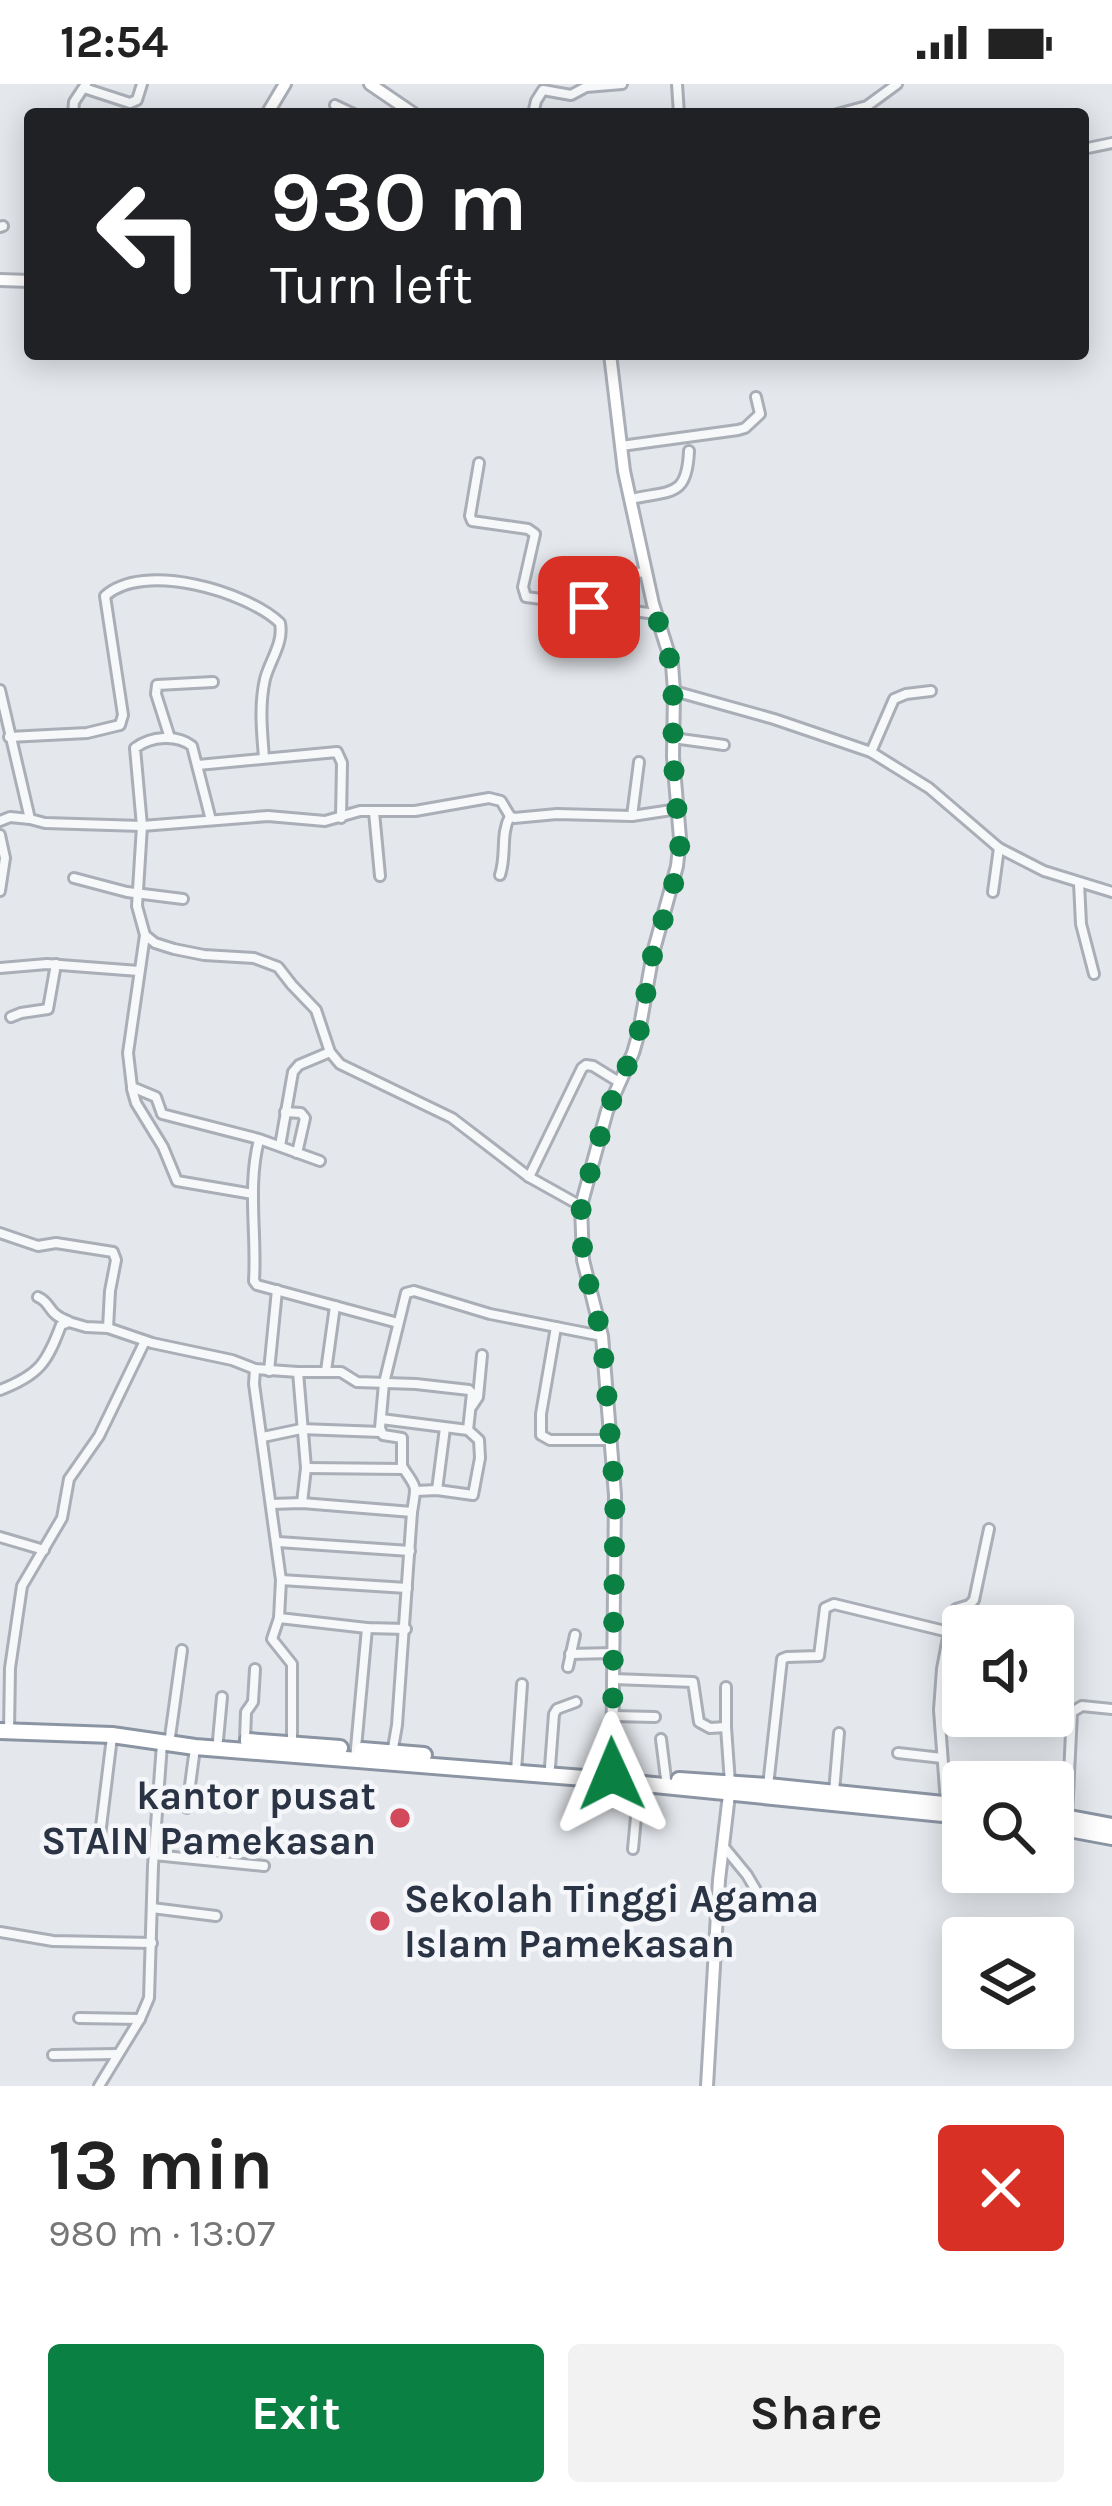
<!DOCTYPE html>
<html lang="en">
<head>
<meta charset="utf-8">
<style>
	:root { --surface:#fff; --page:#f2f2f2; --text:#222; --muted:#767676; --accent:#0b8043 }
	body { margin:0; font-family:Karla,sans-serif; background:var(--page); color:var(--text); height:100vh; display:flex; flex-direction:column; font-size:45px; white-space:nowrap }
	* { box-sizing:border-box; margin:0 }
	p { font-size:39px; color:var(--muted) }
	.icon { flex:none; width:66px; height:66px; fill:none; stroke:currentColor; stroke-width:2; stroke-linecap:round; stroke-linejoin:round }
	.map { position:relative; height:2002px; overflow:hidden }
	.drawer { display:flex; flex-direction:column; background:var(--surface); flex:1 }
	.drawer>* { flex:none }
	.top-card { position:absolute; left:24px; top:24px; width:1065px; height:252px; border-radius:12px; box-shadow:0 6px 30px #0003; background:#202124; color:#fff; overflow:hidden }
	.buttons { position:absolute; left:942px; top:1521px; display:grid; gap:24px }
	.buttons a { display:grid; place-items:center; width:132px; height:132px; border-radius:12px; background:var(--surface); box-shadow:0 6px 30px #0003; font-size:60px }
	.pin { position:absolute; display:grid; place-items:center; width:102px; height:102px; color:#fff; margin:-51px; border-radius:24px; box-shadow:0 6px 18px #0006 }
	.me { position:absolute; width:132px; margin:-66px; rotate:359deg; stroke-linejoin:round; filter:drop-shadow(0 0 9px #0008) }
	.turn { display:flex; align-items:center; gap:42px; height:252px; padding:0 48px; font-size:54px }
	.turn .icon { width:156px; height:156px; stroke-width:2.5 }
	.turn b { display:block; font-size:84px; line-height:102px }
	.round { display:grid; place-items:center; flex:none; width:126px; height:126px; border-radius:12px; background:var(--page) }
	.summary { display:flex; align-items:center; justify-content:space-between; height:204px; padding:0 48px }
	h1 { font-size:72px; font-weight:700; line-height:90px }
	.button { display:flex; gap:24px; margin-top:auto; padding:24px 48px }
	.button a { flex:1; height:138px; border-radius:12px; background:var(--accent); color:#fff; font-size:48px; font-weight:700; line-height:138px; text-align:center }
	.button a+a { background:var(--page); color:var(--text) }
	.status { display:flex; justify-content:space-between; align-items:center; height:84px; padding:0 60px; background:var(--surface); direction:ltr }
	.status svg { height:33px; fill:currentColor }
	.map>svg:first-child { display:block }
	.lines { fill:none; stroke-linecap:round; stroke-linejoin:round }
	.street-casing { stroke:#a9aeb7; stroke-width:14 }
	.secondary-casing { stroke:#a9aeb7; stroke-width:16 }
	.highway-casing { stroke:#8b94a3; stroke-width:20 }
	.street { stroke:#f7f8fa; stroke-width:8 }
	.secondary { stroke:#fff; stroke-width:10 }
	.highway { stroke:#fff; stroke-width:14 }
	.route { stroke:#0b8043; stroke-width:21; stroke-dasharray:0 37.8 }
	.poi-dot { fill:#d1495b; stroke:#f4f6f9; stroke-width:4.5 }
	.labels { text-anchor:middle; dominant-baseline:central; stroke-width:9; stroke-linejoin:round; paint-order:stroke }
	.poi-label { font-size:39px; font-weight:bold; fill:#2b3445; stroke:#f4f6f9; text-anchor:end }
</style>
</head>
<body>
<div class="status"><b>12:54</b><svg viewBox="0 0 49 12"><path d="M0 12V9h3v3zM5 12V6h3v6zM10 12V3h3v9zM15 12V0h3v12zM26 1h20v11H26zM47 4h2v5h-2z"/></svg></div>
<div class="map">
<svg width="1112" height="2002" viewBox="0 0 1112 2002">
	<rect width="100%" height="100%" fill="#e4e7ec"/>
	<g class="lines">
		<g class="street-casing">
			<g id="street">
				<path d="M677,0L679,30"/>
				<path d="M84,4L130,19L137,16L142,0"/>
				<path d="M335,21L354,30"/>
				<path d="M73,30L74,18L86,0"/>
				<path d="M533,30L536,17L543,6L571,11L586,3L622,0"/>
				<path d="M837,30L867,22L897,0"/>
				<path d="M1083,65L1112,59"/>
				<path d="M0,143L3,142"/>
				<path d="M621,362L738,346L745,344L760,330L756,313"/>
				<path d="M479,379L470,432L472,437L528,445L535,450L523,503L526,513L656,530"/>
				<path d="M631,415C671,406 687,414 689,367"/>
				<path d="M610,492L646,488"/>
				<path d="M0,606L30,735L45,739L142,742L268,732L325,737L360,727H415L489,714L501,717L510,732L514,734L557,730L632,732L678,725"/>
				<path d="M674,607L774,635L871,668L929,704L999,764L1044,787L1112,808"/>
				<path d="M9,653L87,649L120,641L123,631L105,512C143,477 246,507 280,539C284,559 270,576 265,595C259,622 262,648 264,674"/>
				<path d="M170,654L156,610L157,601L213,598"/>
				<path d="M673,654L724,661"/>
				<path d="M871,668L894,615L906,610L931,607"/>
				<path d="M198,681L337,668L342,679L341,734"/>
				<path d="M374,728L380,792"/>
				<path d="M632,732L639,678"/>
				<path d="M211,736L192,662C177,650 151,652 135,664L142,742L137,822L145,851L155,859L174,865L204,871L254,874L278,883L292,901L316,926L330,968L340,980L452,1034L529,1093L581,1122"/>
				<path d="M0,737L10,733L30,735"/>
				<path d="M0,751L5,774L0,807"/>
				<path d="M500,791C507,770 500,751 510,732"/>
				<path d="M74,794L127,808L183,815"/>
				<path d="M1079,799L1081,840L1094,890"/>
				<path d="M993,808L999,764"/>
				<path d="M145,851L128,969L132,1003L156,1013L162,1030L259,1055L320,1077"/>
				<path d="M0,884L47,880L139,887"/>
				<path d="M11,933L21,929L48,925L56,880"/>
				<path d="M132,1005L136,1019L163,1063L177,1097L253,1110"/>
				<path d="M285,1028L301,1029L305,1034L297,1069"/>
				<path d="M259,1056C247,1102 257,1150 254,1197L257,1201L398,1239"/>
				<path d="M280,1062L293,988L299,981L330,968"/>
				<path d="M529,1093L582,984L586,981L593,982L619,998"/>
				<path d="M0,1149L38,1162L56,1159L113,1168L116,1176L110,1207L108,1244"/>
				<path d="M38,1213C53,1220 46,1229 68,1237"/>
				<path d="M556,1243L541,1330V1351L550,1356H611"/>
				<path d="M255,1285L254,1300L281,1496L279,1534L272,1555L292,1580V1660"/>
				<path d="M269,1287L277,1206"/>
				<path d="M326,1287L335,1222"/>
				<path d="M298,1288L306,1384L302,1419"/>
				<path d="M0,1306C39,1291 47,1279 61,1241L69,1238L86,1243L108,1244L152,1259L232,1276L255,1285L298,1288H341L357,1298L416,1300L469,1306L472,1309L468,1346"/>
				<path d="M472,1322L478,1313L482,1271"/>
				<path d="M381,1335L468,1346L479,1356L480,1374L473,1411L437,1406L416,1407"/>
				<path d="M263,1353L301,1345L381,1348"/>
				<path d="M306,1384L403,1385"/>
				<path d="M437,1406L445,1344"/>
				<path d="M271,1420L302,1419L412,1428"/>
				<path d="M0,1453L44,1466"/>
				<path d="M278,1458L410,1467"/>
				<path d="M281,1496L407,1504"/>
				<path d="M279,1534L367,1544L406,1545"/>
				<path d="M949,1548L956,1525L969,1521L974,1516L989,1445"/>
				<path d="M570,1570L613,1569"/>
				<path d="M568,1583L575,1551"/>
				<path d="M614,1595L693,1598L699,1638L710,1644L726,1643L730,1699"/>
				<path d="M726,1603V1643"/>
				<path d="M1053,1623L1072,1628"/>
				<path d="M613,1632L655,1633"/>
				<path d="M9,1647L10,1584L22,1502L62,1434L69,1395L99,1352L145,1257"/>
				<path d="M170,1653L182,1566"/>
				<path d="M661,1655L666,1695"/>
				<path d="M218,1656L222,1613"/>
				<path d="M245,1656L246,1628L253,1618L255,1585"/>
				<path d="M898,1669L942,1674"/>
				<path d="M392,1670L397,1641L412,1428C417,1398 417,1406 402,1382V1354L383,1351L380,1344L384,1299L406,1209L414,1207L490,1230L602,1252"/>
				<path d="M355,1675L367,1544"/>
				<path d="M550,1683L554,1630L557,1625L576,1618"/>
				<path d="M516,1687L522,1600"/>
				<path d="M768,1702L782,1575L787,1573L819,1572L825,1524L834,1520L949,1548L942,1585L939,1626L946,1719"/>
				<path d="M834,1708L839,1649"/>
				<path d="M187,1724L195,1664"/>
				<path d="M1067,1732L1072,1628L1082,1622L1112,1625"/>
				<path d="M100,1751L112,1653"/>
				<path d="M724,1763L747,1791L767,1825"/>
				<path d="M633,1765L639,1701"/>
				<path d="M154,1771L264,1782"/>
				<path d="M152,1824L216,1832"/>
				<path d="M0,1848L53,1857L152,1859"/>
				<path d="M79,1934L140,1935"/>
				<path d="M53,1971L117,1970"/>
				<path d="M99,2002L140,1935L149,1914L153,1782L162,1660"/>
			</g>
		</g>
		<g class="secondary-casing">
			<g id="secondary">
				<path d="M370,0L414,30"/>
				<path d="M267,30L285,0"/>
				<path d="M0,196L30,197"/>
				<path d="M610,270L624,387L653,520L672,580L674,607L673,673L680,754L677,782L653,869L639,948L633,969L607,1027L581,1122L583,1176L602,1252L615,1411L612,1697"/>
				<path d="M707,2002L719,1796L730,1702"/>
			</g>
		</g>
		<g class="highway-casing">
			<g id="highway">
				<path d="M0,1647L112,1651L195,1663L584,1694L963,1732"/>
				<path d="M248,1657L340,1664"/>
				<path d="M362,1666L424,1671"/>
				<path d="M679,1696L768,1702L963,1722"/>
				<path d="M1053,1731L1112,1742"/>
				<path d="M1053,1742L1112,1753"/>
			</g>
		</g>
		<use href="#street" class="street"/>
		<use href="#secondary" class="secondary"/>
		<use href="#highway" class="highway"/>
	</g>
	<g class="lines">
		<path class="route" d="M589,523L656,530L673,586V673L680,766L673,803L653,869L639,948L633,969L607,1027L581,1122L583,1177L602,1252L615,1411L612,1690"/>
	</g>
	<g class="poi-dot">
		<circle cx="400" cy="1734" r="12"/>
		<circle cx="380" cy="1837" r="12"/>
	</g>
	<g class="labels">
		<g class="poi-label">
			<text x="376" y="1712">kantor pusat<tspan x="376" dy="45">STAIN Pamekasan</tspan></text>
			<text x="404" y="1815" text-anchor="start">Sekolah Tinggi Agama<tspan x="404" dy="45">Islam Pamekasan</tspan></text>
		</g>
	</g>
</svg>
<div class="buttons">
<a><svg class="icon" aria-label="sound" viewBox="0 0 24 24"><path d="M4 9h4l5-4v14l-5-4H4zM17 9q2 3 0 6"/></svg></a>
<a><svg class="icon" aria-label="search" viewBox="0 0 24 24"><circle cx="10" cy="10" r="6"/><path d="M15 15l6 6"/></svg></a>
<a><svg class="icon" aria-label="layers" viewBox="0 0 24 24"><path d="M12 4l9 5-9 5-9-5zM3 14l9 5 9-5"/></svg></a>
</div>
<div class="pin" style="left:589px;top:523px;background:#d93025"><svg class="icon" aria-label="arrive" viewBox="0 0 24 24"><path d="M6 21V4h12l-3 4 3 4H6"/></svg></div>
<svg class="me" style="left:612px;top:1690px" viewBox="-20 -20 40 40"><path d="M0-17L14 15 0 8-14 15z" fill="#0b8043" stroke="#fff" stroke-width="4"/></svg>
<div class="top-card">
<div class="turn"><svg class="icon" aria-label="left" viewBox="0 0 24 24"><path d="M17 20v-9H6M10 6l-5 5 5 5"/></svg><div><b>930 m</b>Turn left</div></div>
</div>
</div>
<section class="drawer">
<div class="summary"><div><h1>13 min</h1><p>980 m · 13:07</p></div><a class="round" style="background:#d93025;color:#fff"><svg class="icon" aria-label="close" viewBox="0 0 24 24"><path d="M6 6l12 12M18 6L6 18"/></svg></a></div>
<div class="button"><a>Exit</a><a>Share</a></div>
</section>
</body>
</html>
